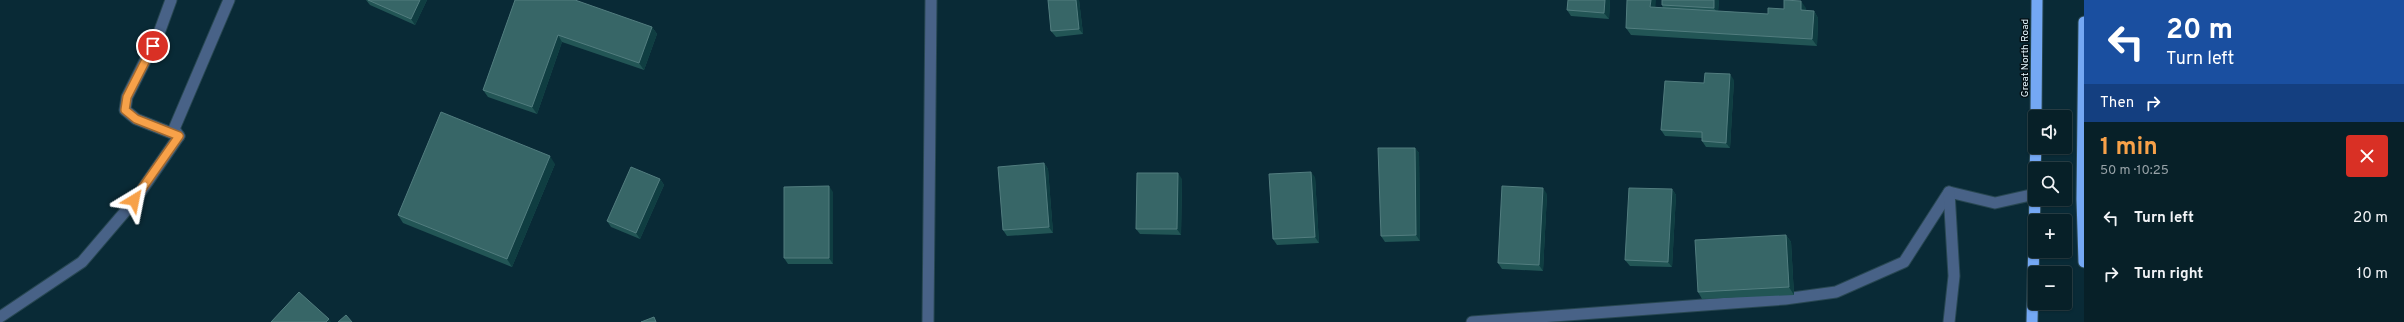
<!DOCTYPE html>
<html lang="en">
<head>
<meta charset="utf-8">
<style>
	:root { --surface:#072028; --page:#152d34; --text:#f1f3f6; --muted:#98a3a8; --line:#283e45; --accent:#f7a149 }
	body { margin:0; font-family:Overpass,sans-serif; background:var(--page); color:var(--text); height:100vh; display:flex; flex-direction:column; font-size:15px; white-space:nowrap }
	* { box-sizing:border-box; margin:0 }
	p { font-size:13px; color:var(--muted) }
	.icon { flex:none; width:22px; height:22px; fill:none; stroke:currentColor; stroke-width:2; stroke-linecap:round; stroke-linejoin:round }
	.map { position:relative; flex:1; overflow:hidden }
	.sheet { display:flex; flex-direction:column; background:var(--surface); width:320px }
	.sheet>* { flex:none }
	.guide { background:#1a4fa0; color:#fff; overflow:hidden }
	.fabs { position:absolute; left:2028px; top:110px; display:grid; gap:8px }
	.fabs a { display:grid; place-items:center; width:44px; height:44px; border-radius:4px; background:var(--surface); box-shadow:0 1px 3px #0004,0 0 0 1px var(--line); font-size:20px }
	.pin { position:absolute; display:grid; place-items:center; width:34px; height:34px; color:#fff; margin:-17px; border:2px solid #fff; border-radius:50%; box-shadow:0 1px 4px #0007 }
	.me { position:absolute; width:44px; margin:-22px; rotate:35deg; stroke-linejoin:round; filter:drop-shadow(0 0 3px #0008) }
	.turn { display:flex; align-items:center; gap:14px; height:84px; padding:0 16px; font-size:18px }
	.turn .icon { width:52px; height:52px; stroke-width:2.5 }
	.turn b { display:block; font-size:28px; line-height:34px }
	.then { display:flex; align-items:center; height:38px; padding:0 16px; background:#0003; gap:8px; font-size:15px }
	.round { display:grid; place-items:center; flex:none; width:42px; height:42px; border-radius:4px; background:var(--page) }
	.headline { display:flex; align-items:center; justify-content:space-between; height:68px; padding:0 16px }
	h1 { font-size:24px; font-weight:700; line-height:30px; color:var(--accent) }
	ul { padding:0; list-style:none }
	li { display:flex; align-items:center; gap:12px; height:56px; padding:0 16px }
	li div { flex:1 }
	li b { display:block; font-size:15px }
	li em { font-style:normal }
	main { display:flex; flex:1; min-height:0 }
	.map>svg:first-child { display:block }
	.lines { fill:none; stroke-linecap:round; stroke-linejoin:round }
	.minor-casing { stroke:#284752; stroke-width:13 }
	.trunk-casing { stroke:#284752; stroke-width:13 }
	.minor { stroke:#486287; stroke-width:11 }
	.trunk { stroke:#74a8f4; stroke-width:11 }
	.wall { fill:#255 }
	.shaded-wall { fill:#0f3d41 }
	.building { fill:#376667; stroke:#527d7f }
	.route-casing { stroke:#a1692f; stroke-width:10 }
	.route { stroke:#f7a149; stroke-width:7 }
	.labels { text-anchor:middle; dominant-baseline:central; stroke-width:3; stroke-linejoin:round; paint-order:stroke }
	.street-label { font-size:10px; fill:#e4f6fe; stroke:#051116 }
</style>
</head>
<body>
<main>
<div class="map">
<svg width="2084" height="322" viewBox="0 0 2084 322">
	<rect width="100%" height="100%" fill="#092a36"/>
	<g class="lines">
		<g class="minor-casing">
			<g id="minor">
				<path d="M171,0L159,33L127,97L125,110L136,119L179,136"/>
				<path d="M0,317L82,262L135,200L179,136L174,129L229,0"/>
				<path d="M928,322L931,0"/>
				<path d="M1472,322L1785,299L1836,292L1904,262L1949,192L1995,203L2035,194"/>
				<path d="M1949,322L1954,276L1949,192"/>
			</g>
		</g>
		<g class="trunk-casing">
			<g id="trunk">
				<path d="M2084,22L2082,199L2084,262"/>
				<path d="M2036,117L2037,0"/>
				<path d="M2035,169L2036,147"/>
				<path d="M2032,322L2035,195"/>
			</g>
		</g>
		<use href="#minor" class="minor"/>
		<use href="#trunk" class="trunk"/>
	</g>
	<g class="wall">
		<path d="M366,0H427L415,25L370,5Z"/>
		<path d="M515,0L652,27L657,34L644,70L562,42L537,114L488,97L483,90Z"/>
		<path d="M1048,0H1079L1083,34L1056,37L1051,31Z"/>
		<path d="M1568,0H1610L1609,19L1571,16L1567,10Z"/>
		<path d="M1662,0H1719L1718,11L1768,14L1784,9L1806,8V11H1814L1818,18L1817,46L1631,35L1626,28L1656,7L1663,8L1662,5Z"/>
		<path d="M1734,80L1730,148L1706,147L1702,141V138L1665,136L1661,130L1704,83Z"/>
		<path d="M1415,148L1419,153L1420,241L1385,242L1381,236Z"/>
		<path d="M1044,163L1048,169L1053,233L1007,236L1003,230Z"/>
		<path d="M555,164L512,267L403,223L398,215Z"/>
		<path d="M1315,177L1319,243L1277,245L1273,239Z"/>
		<path d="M660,179L664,185L640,239L611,227L607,221Z"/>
		<path d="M1182,179L1181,235L1140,234L1136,229Z"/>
		<path d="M1672,189L1676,195L1672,267L1630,266L1625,260Z"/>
		<path d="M833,192V264H788L784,258Z"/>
		<path d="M1547,194L1543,271L1502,269L1498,263Z"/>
		<path d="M1786,235L1791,242L1794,295L1702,299L1698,292Z"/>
	</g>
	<g class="shaded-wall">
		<path d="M420,0H427L415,25L411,19Z"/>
		<path d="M1076,0H1079L1083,34L1079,29Z"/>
		<path d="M1605,0H1610L1609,19L1604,13Z"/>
		<path d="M1651,0H1656L1655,14L1650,7Z"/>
		<path d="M1714,0H1719L1718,14L1714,8Z"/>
		<path d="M1801,1L1806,8V17L1801,10Z"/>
		<path d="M1814,11L1818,18L1817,46L1812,39Z"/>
		<path d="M652,27L657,34L644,70L639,63Z"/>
		<path d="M558,35L562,42L537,114L532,107Z"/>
		<path d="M1730,74L1734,80L1730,148L1726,143Z"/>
		<path d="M1415,148L1419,153L1420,241L1416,235Z"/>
		<path d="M550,156L555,164L512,267L507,259Z"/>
		<path d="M1044,163L1048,169L1053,233L1049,227Z"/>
		<path d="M1311,172L1315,177L1319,243L1315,237Z"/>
		<path d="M1178,173L1182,179L1181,235L1177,229Z"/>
		<path d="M660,179L664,185L640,239L636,233Z"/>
		<path d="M829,186L833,192V264L829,258Z"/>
		<path d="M1543,188L1547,194L1543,271L1539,265Z"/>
		<path d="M1672,189L1676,195L1672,267L1668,262Z"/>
		<path d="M1786,235L1791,242L1794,295L1789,287Z"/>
		<path d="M329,319L331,322H326Z"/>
	</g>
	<g class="building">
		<path d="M368,0H420L411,19Z"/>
		<path d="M515,0H575L652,27L639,63L558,35L532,107L483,90Z"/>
		<path d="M1048,0H1076L1079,29L1051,31Z"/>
		<path d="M1568,0H1605L1604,13L1567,10Z"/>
		<path d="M1627,0H1651L1650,7L1768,14V8L1784,9V0L1801,1V10L1814,11L1812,39L1626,28Z"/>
		<path d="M1662,0H1714V8L1662,5Z"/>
		<path d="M1705,73L1730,74L1726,143L1702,141V132L1661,130L1665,81L1704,83Z"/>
		<path d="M441,112L550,156L507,259L398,215Z"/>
		<path d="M1378,148H1415L1416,235L1381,236Z"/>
		<path d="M1044,163L1049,227L1003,230L998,167Z"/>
		<path d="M631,167L660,179L636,233L607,221Z"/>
		<path d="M1311,172L1315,237L1273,239L1269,174Z"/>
		<path d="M1137,173H1178L1177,229H1136Z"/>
		<path d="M829,186V258H784V187Z"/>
		<path d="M1502,186L1543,188L1539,265L1498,263Z"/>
		<path d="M1629,188L1672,189L1668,262L1625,260Z"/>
		<path d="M1786,235L1789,287L1698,292L1695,240Z"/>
		<path d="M299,292L329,319L326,322H271Z"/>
		<path d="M346,315L352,322H338Z"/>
		<path d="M654,317L656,322H641Z"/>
	</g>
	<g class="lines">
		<g class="route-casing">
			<path id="route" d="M134,200L179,136L136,119L125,110L127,97L153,46"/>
		</g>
		<use href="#route" class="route"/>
	</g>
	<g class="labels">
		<g class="street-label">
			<text transform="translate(2025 58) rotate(-90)">Great North Road</text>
		</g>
	</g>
</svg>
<div class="fabs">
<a><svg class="icon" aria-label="sound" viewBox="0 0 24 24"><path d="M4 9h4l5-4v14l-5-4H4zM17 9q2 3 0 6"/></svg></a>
<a><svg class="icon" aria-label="search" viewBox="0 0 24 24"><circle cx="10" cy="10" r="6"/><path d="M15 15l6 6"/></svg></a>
<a>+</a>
<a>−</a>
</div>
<div class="pin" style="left:153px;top:46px;background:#d93025"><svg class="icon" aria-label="arrive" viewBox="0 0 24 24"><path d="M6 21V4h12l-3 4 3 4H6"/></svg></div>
<svg class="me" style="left:134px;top:200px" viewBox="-20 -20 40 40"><path d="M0-17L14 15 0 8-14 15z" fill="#f7a149" stroke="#fff" stroke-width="4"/></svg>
</div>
<section class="sheet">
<div class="guide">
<div class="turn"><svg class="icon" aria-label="left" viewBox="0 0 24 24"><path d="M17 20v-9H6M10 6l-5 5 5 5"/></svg><div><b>20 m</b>Turn left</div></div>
<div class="then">Then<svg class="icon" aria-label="right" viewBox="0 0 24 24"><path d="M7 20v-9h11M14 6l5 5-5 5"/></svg></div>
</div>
<div class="headline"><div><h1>1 min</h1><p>50 m · 10:25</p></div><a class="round" style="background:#d93025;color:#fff"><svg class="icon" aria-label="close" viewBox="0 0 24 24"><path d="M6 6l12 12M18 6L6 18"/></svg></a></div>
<ul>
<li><svg class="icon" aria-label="left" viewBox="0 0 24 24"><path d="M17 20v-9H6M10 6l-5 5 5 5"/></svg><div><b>Turn left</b></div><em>20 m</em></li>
<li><svg class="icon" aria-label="right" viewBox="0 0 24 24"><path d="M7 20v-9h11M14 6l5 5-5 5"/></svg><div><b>Turn right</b></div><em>10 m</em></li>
</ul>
</section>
</main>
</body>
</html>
